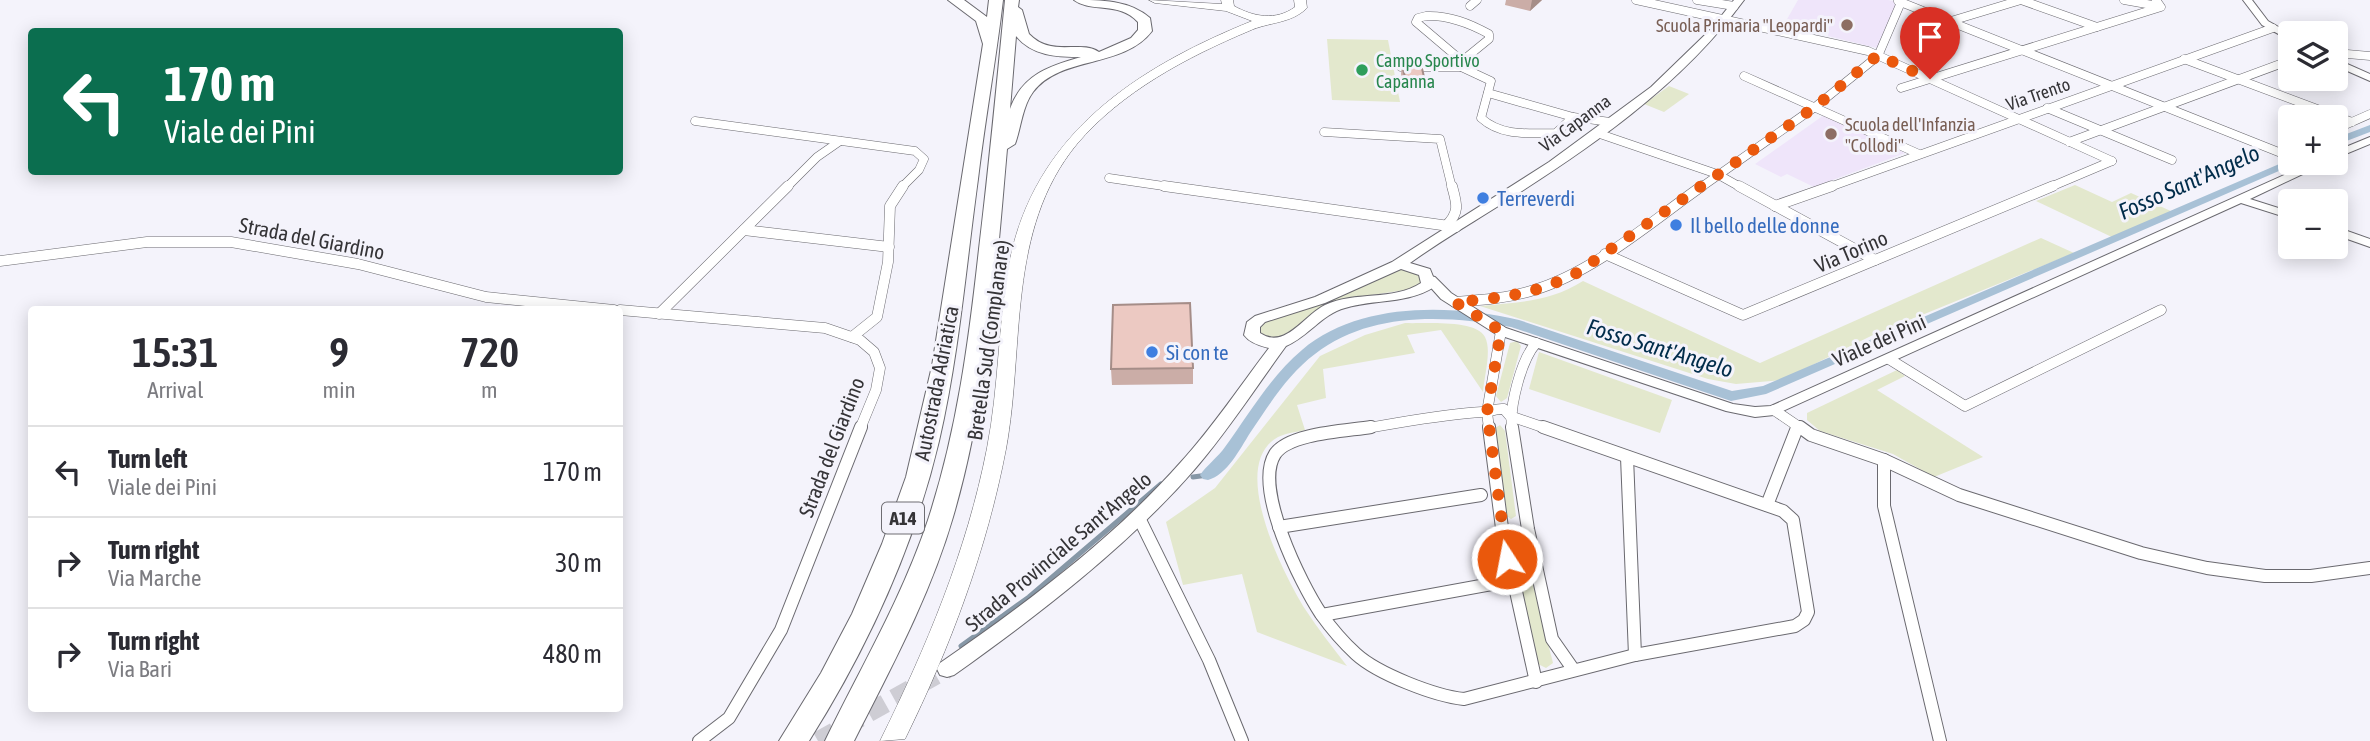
<!DOCTYPE html>
<html lang="en">
<head>
<meta charset="utf-8">
<style>
	:root { --surface:#fff; --page:#f7f7f7; --text:#2b2b33; --muted:#7c7c81; --line:#e1e1e2 }
	body { margin:0; font-family:"Asap Condensed",sans-serif; background:var(--page); color:var(--text); height:100vh; display:flex; flex-direction:column; font-size:26px; white-space:nowrap }
	* { box-sizing:border-box; margin:0 }
	p { font-size:23px; color:var(--muted) }
	.icon { flex:none; width:38px; height:38px; fill:none; stroke:currentColor; stroke-width:2; stroke-linecap:round; stroke-linejoin:round }
	.map { position:relative; flex:1; overflow:hidden }
	.sheet { position:absolute; left:28px; top:306px; width:595px; height:406px; display:flex; flex-direction:column; background:var(--surface); border-radius:7px; box-shadow:0 4px 18px #0003 }
	.sheet>* { flex:none }
	.hud { position:absolute; left:28px; top:28px; width:595px; height:147px; border-radius:7px; box-shadow:0 4px 18px #0003; background:#0b6e4f; color:#fff; overflow:hidden }
	.buttons { position:absolute; left:2278px; top:21px; display:grid; gap:14px }
	.buttons a { display:grid; place-items:center; width:70px; height:70px; border-radius:7px; background:var(--surface); box-shadow:0 4px 18px #0003; font-size:35px }
	.pin { position:absolute; display:grid; place-items:center; width:60px; height:60px; color:#fff; margin:-72px -30px; border-radius:50% 50% 50% 0; rotate:-45deg; box-shadow:0 0 7px #0007 }
	.pin .icon { rotate:45deg }
	.me { position:absolute; width:77px; margin:-38px; rotate:349deg; stroke-linejoin:round; filter:drop-shadow(0 0 5px #0008) }
	.turn { display:flex; align-items:center; gap:24px; height:147px; padding:0 21px; font-size:32px }
	.turn .icon { width:91px; height:91px; stroke-width:2.5 }
	.turn b { display:block; font-size:49px; line-height:60px }
	.eta { display:flex; justify-content:space-evenly; align-items:center; height:119px; text-align:center }
	.eta b { font-size:42px; font-weight:600; line-height:49px }
	ul { padding:0; list-style:none }
	li { display:flex; align-items:center; gap:21px; height:91px; padding:0 21px; border-top:2px solid var(--line) }
	li div { flex:1 }
	li b { display:block; font-size:26px }
	li em { font-style:normal }
	.map>svg:first-child { display:block }
	.education { fill:#efe5fa }
	.green { fill:#e3e8cd }
	.lines { fill:none; stroke-linecap:round; stroke-linejoin:round }
	.stream { stroke:#8697a6; stroke-width:5 }
	.canal { fill:#a8c1d6; fill-rule:evenodd }
	.secondary-tunnel { stroke:#cecdd4; stroke-width:19; stroke-dasharray:19 10; stroke-linecap:butt }
	.minor-far2-casing { stroke:#6a696f; stroke-width:9 }
	.minor-far1-casing { stroke:#6a696f; stroke-width:11 }
	.minor-casing { stroke:#6a696f; stroke-width:14 }
	.tertiary-casing { stroke:#6a696f; stroke-width:2 }
	.secondary-casing { stroke:#6a696f; stroke-width:2 }
	.primary-casing { stroke:#6a696f; stroke-width:1 }
	.motorway-casing { stroke:#6a696f; stroke-width:2 }
	.minor-far2 { stroke:#fff; stroke-width:8 }
	.minor-far1 { stroke:#fff; stroke-width:10 }
	.minor { stroke:#fff; stroke-width:12 }
	.tertiary { fill:#fff; fill-rule:evenodd }
	.secondary { fill:#fff; fill-rule:evenodd }
	.primary { fill:#fff; fill-rule:evenodd }
	.motorway { fill:#fff; fill-rule:evenodd }
	.wall { fill:#cbada7 }
	.shaded-wall { fill:#a58d88 }
	.building { fill:#ecc9c2; stroke:#a58d88; stroke-width:2 }
	.route { stroke:#ea580c; stroke-width:12; stroke-dasharray:0 21.6 }
	.education-dot { fill:#8d6e63; stroke:#f4f3fb; stroke-width:2.5 }
	.leisure-dot { fill:#2e9e5b; stroke:#f4f3fb; stroke-width:2.5 }
	.shop-dot { fill:#3f7fe0; stroke:#f4f3fb; stroke-width:2.5 }
	.labels { text-anchor:middle; dominant-baseline:central; stroke-width:6; stroke-linejoin:round; paint-order:stroke }
	.far-education-label { font-size:18px; fill:#785e54; stroke:#f4f3fb; text-anchor:end }
	.far-leisure-label { font-size:18px; fill:#27864d; stroke:#f4f3fb; text-anchor:start }
	.far-street-label { font-size:18px; fill:#353437; stroke:#f4f3fb }
	.shield { fill:#f4f3fb; stroke:#6e6d72; stroke-width:2 }
	.shield-label { font-size:19px; font-weight:bold; fill:#353437 }
	.shop-label { font-size:21px; fill:#366cbe; stroke:#f4f3fb; text-anchor:start }
	.street-label { font-size:21px; fill:#353437; stroke:#f4f3fb }
	.water-label { font-size:23px; font-style:italic; fill:#012c4a; stroke:#f4f3fb }
</style>
</head>
<body>
<div class="map">
<svg width="2370" height="741" viewBox="0 0 2370 741">
	<rect width="100%" height="100%" fill="#f4f3fb"/>
	<g class="education">
		<path d="M1798,0H1888L1897,2L1877,48L1828,36L1829,30L1786,21Z"/>
		<path d="M1824,115L1905,153L1814,187L1787,174L1781,177L1755,164Z"/>
	</g>
	<g class="green">
		<path d="M1327,39L1388,40L1400,102L1332,100Z"/>
		<path d="M1669,86L1689,94L1664,112L1644,104Z"/>
		<path d="M2075,185L2112,202L2131,193L2173,212L2116,239L2036,201Z"/>
		<path d="M2041,238L2074,253L1873,335L1782,380L1736,384L1708,379L1480,306C1519,302 1550,302 1583,281L1760,363Z"/>
		<path d="M1398,269L1417,272L1423,282L1412,289L1345,299L1282,340L1261,338L1256,327L1264,322Z"/>
		<path d="M1405,323C1423,324 1476,319 1485,337C1492,350 1484,377 1483,392L1441,330L1407,335L1415,353L1323,369L1326,398L1297,405L1305,430C1297,432 1286,433 1278,437C1227,465 1284,575 1305,609C1318,629 1333,648 1347,666L1257,632L1242,574L1183,585L1166,522L1215,488L1320,356L1365,335Z"/>
		<path d="M1517,341L1521,346L1507,398L1501,402L1496,396L1510,343Z"/>
		<path d="M1539,352L1672,400L1660,433L1529,389Z"/>
		<path d="M1897,370L1905,376L1877,390L1983,457L1934,477L1893,454L1820,431L1807,420V413Z"/>
		<path d="M1500,425L1505,431L1516,516L1511,519L1504,514L1495,428Z"/>
		<path d="M1515,532L1521,537L1553,663L1546,668L1538,664L1509,534Z"/>
	</g>
	<g class="lines">
		<g class="stream">
			<path d="M1193,477L1208,475"/>
			<path d="M961,646L1029,597L1161,484"/>
		</g>
		<g class="canal">
			<path d="M2370,125V132L2336,145V138Z"/>
			<path d="M2291,159V163H2296L2295,164L1766,394L1731,401L1511,327C1446,315 1370,311 1315,354C1288,374 1269,405 1250,433C1240,449 1227,475 1208,480L1203,479L1200,475C1207,465 1218,457 1225,447C1249,414 1270,377 1302,350C1358,302 1450,304 1519,320L1732,391L1763,386Z"/>
		</g>
		<path class="secondary-tunnel" d="M818,741L947,669"/>
		<g class="minor-far2-casing">
			<g id="minor-far2">
				<path d="M1636,0L1868,51L2112,161"/>
				<path d="M1697,0L1734,6"/>
				<path d="M2021,0L2097,27"/>
				<path d="M2124,0L2158,6"/>
				<path d="M1898,1L2281,153L2291,149"/>
				<path d="M1470,6L1477,0"/>
				<path d="M1426,16C1449,15 1469,23 1489,34V39L1462,61L1416,22L1418,18Z"/>
				<path d="M1951,21L2021,0"/>
				<path d="M2336,53L2370,56"/>
				<path d="M2184,59L2352,122"/>
				<path d="M1401,67H1461L1491,81L1481,118C1502,137 1530,133 1556,133L1573,117"/>
				<path d="M1461,67L1462,61"/>
				<path d="M1744,76L1919,154"/>
				<path d="M1901,88L2161,7L2156,0"/>
				<path d="M1488,93L1573,117L1610,122"/>
				<path d="M2047,108L2172,160"/>
				<path d="M695,121L915,151L924,159L919,170L901,188"/>
				<path d="M2336,129L2370,114"/>
				<path d="M1324,132L1440,139L1452,188"/>
				<path d="M1597,133L1717,174L1742,188"/>
				<path d="M2069,142L2291,60"/>
				<path d="M1109,178L1177,188"/>
				<path d="M786,188L817,157L840,141"/>
				<path d="M1700,188L1815,107L1878,56L1902,0"/>
				<path d="M1827,188L2273,28"/>
				<path d="M2048,188L2112,161"/>
			</g>
		</g>
		<g class="minor-far1-casing">
			<g id="minor-far1">
				<path d="M1164,186L1456,227"/>
				<path d="M1739,186L1875,260"/>
				<path d="M1775,206L1832,186"/>
				<path d="M1446,226C1460,212 1457,204 1452,186"/>
				<path d="M744,230L889,247"/>
				<path d="M1605,254L1743,315L2053,186"/>
				<path d="M0,261L147,242H231L358,264L486,297L614,310"/>
				<path d="M1455,302C1482,300 1509,298 1534,290C1594,272 1652,221 1702,186"/>
				<path d="M620,310L825,328L860,340L874,352L880,368L876,390L860,429"/>
				<path d="M659,314L788,186"/>
				<path d="M852,337L877,317L888,262L890,206L903,186"/>
				<path d="M1889,359L1965,406L2161,310"/>
				<path d="M1774,410L1802,429"/>
				<path d="M1360,429C1401,423 1441,414 1482,412C1491,412 1495,408 1504,409L1510,416L1548,429"/>
				<path d="M1489,429L1487,412L1501,331"/>
				<path d="M1512,429C1509,407 1521,360 1536,343"/>
			</g>
		</g>
		<g class="minor-casing">
			<g id="minor">
				<path d="M1371,427C1347,431 1289,433 1275,454C1253,488 1301,584 1321,614C1331,628 1344,643 1356,654C1378,674 1435,696 1464,699L1635,655L1795,626L1804,620L1808,612L1793,520L1783,511L1543,427"/>
				<path d="M1489,427L1502,528L1536,682"/>
				<path d="M1512,427L1528,529L1552,639L1573,669"/>
				<path d="M1800,427L1811,435L1884,460L1959,495L2141,553L2207,568L2265,576H2311L2370,568"/>
				<path d="M1627,457L1635,655"/>
				<path d="M1884,460V506L1940,741"/>
				<path d="M1767,505L1797,428"/>
				<path d="M1139,518L1209,660L1242,741"/>
				<path d="M1279,527L1481,495"/>
				<path d="M1322,615L1497,583"/>
				<path d="M699,741L729,718L781,630L861,427"/>
			</g>
		</g>
		<g class="tertiary-casing">
			<g id="tertiary">
				<path d="M2243,0H2252L2268,21L2291,34V41L2262,25Z"/>
				<path d="M2336,59L2370,74V81L2336,66Z"/>
				<path d="M2370,137V144L2336,158V151Z"/>
				<path d="M2311,163H2326L2250,199L2291,212V219L2241,203L1774,415L1755,417L1726,411L1496,334L1441,299L1424,280L1430,276L1435,277L1451,293L1506,328L1733,404L1755,407L1771,406Z"/>
				<path d="M2336,227L2370,239V247L2336,235Z"/>
			</g>
		</g>
		<g class="secondary-casing">
			<path id="secondary" d="M1734,0H1744C1680,87 1590,148 1500,205C1470,224 1439,242 1410,263L1430,269L1436,284L1434,287C1408,304 1374,299 1345,308C1322,314 1308,337 1286,346C1256,387 1227,432 1194,470C1127,547 1037,616 954,675L947,677L940,675L937,669L940,663C1024,605 1113,539 1181,462C1213,427 1240,386 1269,348C1260,346 1250,343 1244,335L1247,322L1255,316L1315,297L1392,262L1549,162L1651,87L1711,29ZM1401,269L1419,275L1421,283C1394,301 1354,291 1325,305C1303,316 1285,350 1260,333V327L1265,322L1325,303Z"/>
		</g>
		<g class="primary-casing">
			<path id="primary" d="M1149,0L1222,4L1221,0H1233L1234,6C1254,17 1276,21 1295,7L1294,0H1306L1307,8C1291,24 1268,22 1249,31C1187,57 1121,92 1077,144C1006,230 1025,346 1006,449C987,549 950,648 905,739L880,741C926,648 967,551 987,448C999,387 998,325 1009,264C1034,134 1136,68 1252,21L1226,11L1155,3Z"/>
		</g>
		<g class="motorway-casing">
			<g id="motorway">
				<path d="M948,0H964L987,17L989,0H1003C996,60 985,119 978,179C966,266 959,355 939,441C914,547 867,649 809,741H779L821,673L852,614L882,544L906,477L932,366L983,44L976,21Z"/>
				<path d="M1005,0H1019L1018,7L1022,10L1029,34C1052,58 1081,39 1099,52L1131,38L1138,30V22C1119,1 1091,13 1074,0C1102,0 1129,0 1150,18L1152,31C1123,69 1061,55 1033,92C1022,107 1021,128 1015,144L1007,149C996,272 988,398 953,517C930,596 891,668 854,741H825C861,667 902,598 928,520C957,432 969,340 979,249C989,166 997,83 1005,0ZM1016,36C1032,56 1057,57 1081,57C1049,66 1022,75 1010,109Z"/>
			</g>
		</g>
		<use href="#minor-far2" class="minor-far2"/>
		<use href="#minor-far1" class="minor-far1"/>
		<use href="#minor" class="minor"/>
		<use href="#tertiary" class="tertiary"/>
		<use href="#secondary" class="secondary"/>
		<use href="#primary" class="primary"/>
		<use href="#motorway" class="motorway"/>
	</g>
	<g class="wall">
		<path d="M1506,0H1542L1530,11L1505,5Z"/>
		<path d="M1402,64L1424,77L1423,86H1404L1401,74Z"/>
		<path d="M1193,368V384L1112,385L1111,369Z"/>
	</g>
	<path class="shaded-wall" d="M1532,0H1542L1530,11Z"/>
	<g class="building">
		<path d="M1402,64H1421L1424,77H1405Z"/>
		<path d="M1190,303L1193,368L1111,369L1113,305Z"/>
	</g>
	<g class="lines">
		<path class="route" d="M1507,559L1487,412L1501,331L1455,302C1500,298 1533,295 1575,274L1815,107L1878,55L1930,79"/>
	</g>
	<g class="education-dot">
		<circle cx="1847" cy="25" r="7"/>
		<circle cx="1831" cy="134" r="7"/>
	</g>
	<circle class="leisure-dot" cx="1362" cy="70" r="7"/>
	<g class="shop-dot">
		<circle cx="1483" cy="198" r="7"/>
		<circle cx="1676" cy="225" r="7"/>
		<circle cx="1152" cy="352" r="7"/>
	</g>
	<g class="labels">
		<g class="far-education-label">
			<text x="1833" y="25">Scuola Primaria "Leopardi"</text>
			<text x="1845" y="124" text-anchor="start">Scuola dell'Infanzia<tspan x="1845" dy="21">"Collodi"</tspan></text>
		</g>
		<g class="far-leisure-label">
			<text x="1376" y="60">Campo Sportivo<tspan x="1376" dy="21">Capanna</tspan></text>
		</g>
		<g class="far-street-label">
			<text transform="translate(2038 94) rotate(-19)">Via Trento</text>
			<text transform="translate(1575 123) rotate(-36)">Via Capanna</text>
		</g>
		<rect class="shield" x="882" y="502.5" width="42" height="31" rx="5"/>
		<g class="shield-label">
			<text x="903" y="518">A14</text>
		</g>
		<g class="shop-label">
			<text x="1497" y="198">Terreverdi</text>
			<text x="1690" y="225">Il bello delle donne</text>
			<text x="1166" y="352">Sì con te</text>
		</g>
		<g class="street-label">
			<text transform="translate(312 238) rotate(11)">Strada del Giardino</text>
			<text transform="translate(1851 251) rotate(-23)">Via Torino</text>
			<text transform="translate(988 340) rotate(-82)">Bretella Sud (Complanare)</text>
			<text transform="translate(1879 340) rotate(-24)">Viale dei Pini</text>
			<text transform="translate(936 383) rotate(-79)">Autostrada Adriatica</text>
			<text transform="translate(831 447) rotate(-69)">Strada del Giardino</text>
			<text transform="translate(1058 551) rotate(-40)">Strada Provinciale Sant'Angelo</text>
		</g>
		<g class="water-label">
			<text transform="translate(2189 182) rotate(-24)">Fosso Sant'Angelo</text>
			<text transform="translate(1660 348) rotate(17)">Fosso Sant'Angelo</text>
		</g>
	</g>
</svg>
<div class="buttons">
<a><svg class="icon" aria-label="layers" viewBox="0 0 24 24"><path d="M12 4l9 5-9 5-9-5zM3 14l9 5 9-5"/></svg></a>
<a>+</a>
<a>−</a>
</div>
<div class="pin" style="left:1930px;top:79px;background:#d93025"><svg class="icon" aria-label="arrive" viewBox="0 0 24 24"><path d="M6 21V4h12l-3 4 3 4H6"/></svg></div>
<svg class="me" style="left:1507px;top:559px" viewBox="-20 -20 40 40"><circle r="17" fill="#ea580c" stroke="#fff" stroke-width="3"/><path d="M0-11L8 9 0 5-8 9z" fill="#fff"/></svg>
<div class="hud">
<div class="turn"><svg class="icon" aria-label="left" viewBox="0 0 24 24"><path d="M17 20v-9H6M10 6l-5 5 5 5"/></svg><div><b>170 m</b>Viale dei Pini</div></div>
</div>
<section class="sheet">
<div class="eta">
<div><b>15:31</b><p>Arrival</p></div>
<div><b>9</b><p>min</p></div>
<div><b>720</b><p>m</p></div>
</div>
<ul>
<li><svg class="icon" aria-label="left" viewBox="0 0 24 24"><path d="M17 20v-9H6M10 6l-5 5 5 5"/></svg><div><b>Turn left</b><p>Viale dei Pini</p></div><em>170 m</em></li>
<li><svg class="icon" aria-label="right" viewBox="0 0 24 24"><path d="M7 20v-9h11M14 6l5 5-5 5"/></svg><div><b>Turn right</b><p>Via Marche</p></div><em>30 m</em></li>
<li><svg class="icon" aria-label="right" viewBox="0 0 24 24"><path d="M7 20v-9h11M14 6l5 5-5 5"/></svg><div><b>Turn right</b><p>Via Bari</p></div><em>480 m</em></li>
</ul>
</section>
</div>
</body>
</html>
